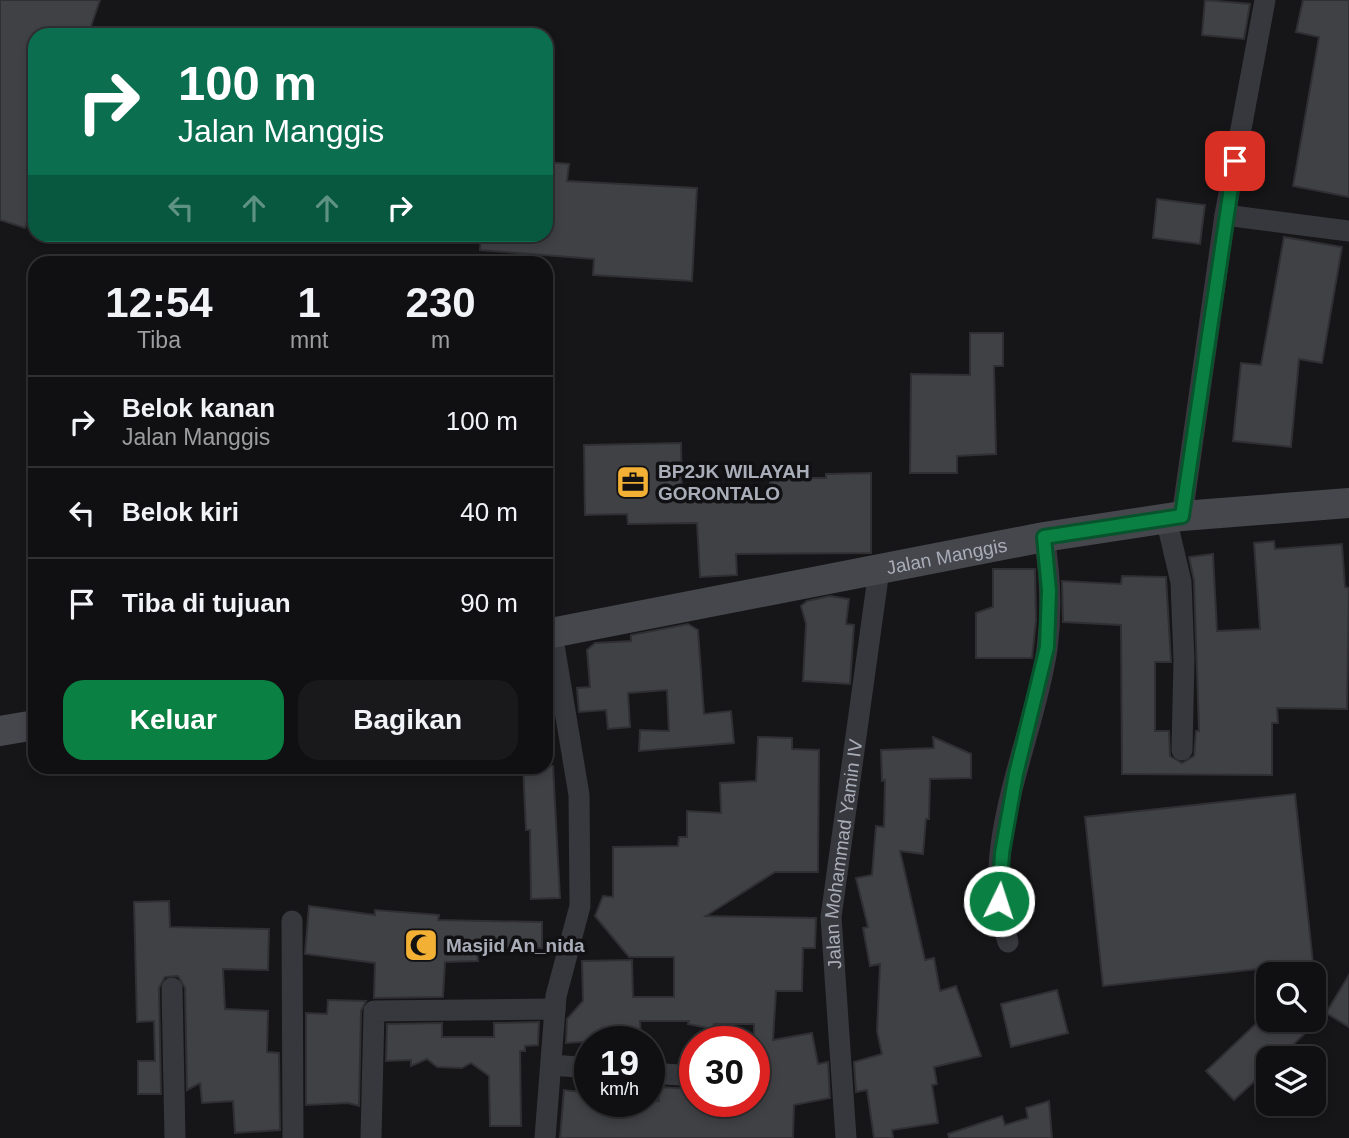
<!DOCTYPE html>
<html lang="id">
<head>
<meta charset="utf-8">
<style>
	:root { --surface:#101012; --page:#19191b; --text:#f1f3f6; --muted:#9c9d9f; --line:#303032; --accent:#0b8043 }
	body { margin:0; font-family:Helvetica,sans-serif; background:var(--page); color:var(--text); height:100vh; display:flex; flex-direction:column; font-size:26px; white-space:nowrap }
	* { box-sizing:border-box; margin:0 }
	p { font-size:23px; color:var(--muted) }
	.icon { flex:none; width:38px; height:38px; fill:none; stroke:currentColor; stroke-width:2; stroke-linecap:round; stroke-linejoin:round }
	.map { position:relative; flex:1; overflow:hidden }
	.sheet { position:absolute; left:28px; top:256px; width:525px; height:518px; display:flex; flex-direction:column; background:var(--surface); border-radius:21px; box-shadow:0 4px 10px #0003,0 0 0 2px var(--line) }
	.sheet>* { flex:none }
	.banner { position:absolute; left:28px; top:28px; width:525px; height:214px; border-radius:21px; box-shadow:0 4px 10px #0003,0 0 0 2px var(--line); background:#0b6e4f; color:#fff; overflow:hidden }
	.fabs { position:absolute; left:1256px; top:962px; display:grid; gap:14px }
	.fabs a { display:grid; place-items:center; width:70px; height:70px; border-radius:14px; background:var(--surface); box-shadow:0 4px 10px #0003,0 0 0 2px var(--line); font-size:35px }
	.speed { position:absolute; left:574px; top:1026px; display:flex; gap:14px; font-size:35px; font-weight:700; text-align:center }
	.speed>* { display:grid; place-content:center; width:91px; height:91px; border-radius:50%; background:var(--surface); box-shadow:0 4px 10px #0003,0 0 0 2px var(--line); line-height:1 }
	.speed small { font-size:18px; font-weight:400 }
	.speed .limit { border:10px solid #d22; background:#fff; color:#111 }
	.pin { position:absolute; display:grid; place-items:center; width:60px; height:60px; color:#fff; margin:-30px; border-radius:14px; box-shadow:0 4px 10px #0006 }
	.me { position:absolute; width:77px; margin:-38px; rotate:4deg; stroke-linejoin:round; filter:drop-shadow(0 0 5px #0008) }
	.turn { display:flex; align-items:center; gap:24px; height:147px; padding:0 35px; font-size:32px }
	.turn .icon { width:91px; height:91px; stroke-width:2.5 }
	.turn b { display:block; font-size:49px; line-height:60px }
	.lanes { display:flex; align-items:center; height:66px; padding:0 35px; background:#0003; justify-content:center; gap:35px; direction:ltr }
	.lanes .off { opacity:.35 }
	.eta { display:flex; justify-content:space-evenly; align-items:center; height:119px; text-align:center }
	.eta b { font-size:42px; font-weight:800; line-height:49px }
	.action { display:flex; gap:14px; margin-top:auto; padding:14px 35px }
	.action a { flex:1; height:80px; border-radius:21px; background:var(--accent); color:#fff; font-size:28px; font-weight:800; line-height:80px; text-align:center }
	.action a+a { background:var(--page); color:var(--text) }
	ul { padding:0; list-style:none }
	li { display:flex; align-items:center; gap:21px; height:91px; padding:0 35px; border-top:2px solid var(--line) }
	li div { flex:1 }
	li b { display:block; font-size:26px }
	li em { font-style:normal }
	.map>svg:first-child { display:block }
	.building { fill:#404145; stroke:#303034; stroke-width:2 }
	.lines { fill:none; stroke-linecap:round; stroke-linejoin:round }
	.street { stroke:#37383d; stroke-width:21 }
	.secondary { stroke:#45474d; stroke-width:30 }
	.route-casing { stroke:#07532c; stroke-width:18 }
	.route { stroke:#0b8043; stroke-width:12 }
	.labels { text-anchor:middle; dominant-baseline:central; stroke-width:7; stroke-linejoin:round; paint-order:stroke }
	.poi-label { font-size:19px; font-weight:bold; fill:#a8adb8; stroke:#111113; text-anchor:start }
	.street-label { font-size:19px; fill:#a8adb8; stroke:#111113 }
</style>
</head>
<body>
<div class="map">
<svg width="1349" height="1138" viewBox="0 0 1349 1138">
	<rect width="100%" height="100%" fill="#161618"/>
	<g class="building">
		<path d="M0,0H100L88,35H35V198L25,228L0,220Z"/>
		<path d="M1205,0L1250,4L1244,39L1202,35Z"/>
		<path d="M1303,0H1349V197L1293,186L1319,37L1296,32Z"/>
		<path d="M546,162L569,164L567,181L697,188L692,281L593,275L594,259L480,250L481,234H546Z"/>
		<path d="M1157,199L1205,205L1200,244L1153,238Z"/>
		<path d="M1284,237L1342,247L1322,363L1299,359L1291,447L1233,441L1241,363L1261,365Z"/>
		<path d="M970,333H1003V366H994L996,454L957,456V473H910L911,374L970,375Z"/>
		<path d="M681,443L682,497L770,495V478H826V474L871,473V553L736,554L737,575L700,577L697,523L628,524L627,514L585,515L584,445Z"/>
		<path d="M1274,541L1275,549L1342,544L1345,587L1349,588L1347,709L1277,708L1278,723H1272V775L1122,774L1121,625L1063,622L1062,581L1121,584L1122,576L1166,577L1171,662H1155V731H1169L1170,756L1182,763L1194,756L1196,731H1199L1194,581L1189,557L1213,554L1217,631L1260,629L1254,543Z"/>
		<path d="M993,569H1035L1036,620L1032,658H976V613L993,607Z"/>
		<path d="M830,596L849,599L846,624L854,625L850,684L803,681L806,624L801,606L807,601Z"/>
		<path d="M688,624L698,630L704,714L731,711L734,743L639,751L640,730L669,731L667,690L628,693L630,727L608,729L606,710L579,712L577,688L590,687L587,650L595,643L631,641V635Z"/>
		<path d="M758,737L792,738V749L819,750L818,872H775L706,916L816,918L815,948H803L802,991H776L773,1040L812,1033L818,1064L828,1062L830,1098L794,1105L793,1138H560L564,1090L590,1093V1101H659L658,1087L695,1089V1101H754V1024H714L713,1029L688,1024L689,1021H640L641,1038L566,1043L567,1019L583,1001L582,961L632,960L633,997H674V957H629L595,916L603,896L613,897V847L678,846L679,837H687V811L721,813L720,783L756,781Z"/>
		<path d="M933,737L971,754V778L930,779L929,819H926L923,854L900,851L925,960L934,958L940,991L956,986L981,1056L934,1067L937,1084L932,1085L938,1123L892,1130L893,1138H874L867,1090L856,1092L854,1062L882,1054L877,1031L880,964L870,966L863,928L868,927L856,878L872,875L876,826L884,827L885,780L882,781L881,750L934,748Z"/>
		<path d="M523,766H553L560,898L531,899L530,830H526Z"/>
		<path d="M1295,794L1313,963L1103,986L1085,817Z"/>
		<path d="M169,901L170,927L269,929L268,970L223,969L225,1009L268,1011L267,1052L279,1053L280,1130L235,1133L233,1101L202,1103L200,1083L187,1090L185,988L178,976L165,977L159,988L161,1094H138V1061H155L154,1021L137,1022L134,902Z"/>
		<path d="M309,906L375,915V910L439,915L438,920L542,922V948H477L478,961L445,962L443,997L374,998L375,963L305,954Z"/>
		<path d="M1349,975V1027L1326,1013Z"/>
		<path d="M1057,990L1068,1033L1011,1047L1001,1004Z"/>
		<path d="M328,1000L366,1001L361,1011L359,1106L348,1103L306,1105V1013L327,1014Z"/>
		<path d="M1260,1020H1319L1278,1059H1269V1068L1234,1100L1206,1071Z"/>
		<path d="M539,1022L538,1045L525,1046V1051H520L521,1126H490L489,1076L471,1063L462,1068L437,1067L427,1059L411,1066V1060L386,1061L387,1024L442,1023V1037H494V1023Z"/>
		<path d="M1049,1101L1052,1138H949L948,1134L1002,1116L1005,1125L1028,1118L1026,1108Z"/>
	</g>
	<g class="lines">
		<g class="street">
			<path d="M1225,215L1349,231"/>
			<path d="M1182,516L1225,215L1265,0"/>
			<path d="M1166,518L1181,582L1184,660L1182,750"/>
			<path d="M292,921L293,1138"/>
			<path d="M1008,942C976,850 1034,740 1047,649C1052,612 1050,573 1044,537"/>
			<path d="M172,988L175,1138"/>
			<path d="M552,1065L590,1068"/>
			<path d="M649,1073L695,1076"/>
			<path d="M371,1138L374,1011L555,1009"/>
			<path d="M545,1138L556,996L580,906L579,795L552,633"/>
			<path id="s1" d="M846,1138L831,917L879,570"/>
		</g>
		<g class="secondary">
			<path id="s2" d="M546,634L1044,537L1182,516L1349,503"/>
			<path d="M0,731L35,725"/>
		</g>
	</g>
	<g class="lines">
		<g class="route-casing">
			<path id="route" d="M999,901L1002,853L1016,774L1047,647L1049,591L1044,537L1182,516L1235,161"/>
		</g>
		<use href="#route" class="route"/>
	</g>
	<defs>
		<g id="office-square" transform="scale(1.75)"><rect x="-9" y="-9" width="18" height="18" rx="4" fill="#f2b134" stroke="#111113"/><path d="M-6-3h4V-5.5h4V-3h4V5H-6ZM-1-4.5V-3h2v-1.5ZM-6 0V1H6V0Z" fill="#111"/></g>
		<g id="mosque-square" transform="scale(1.75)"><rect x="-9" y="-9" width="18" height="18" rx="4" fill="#f2b134" stroke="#111113"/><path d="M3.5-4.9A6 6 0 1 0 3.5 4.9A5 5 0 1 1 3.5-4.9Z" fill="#111"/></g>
	</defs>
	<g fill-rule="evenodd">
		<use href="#office-square" x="633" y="482"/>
		<use href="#mosque-square" x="421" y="945"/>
	</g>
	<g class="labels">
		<g class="poi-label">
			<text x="658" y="471">BP2JK WILAYAH<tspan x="658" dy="22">GORONTALO</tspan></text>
			<text x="446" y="945">Masjid An_nida</text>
		</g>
		<g class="street-label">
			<text stroke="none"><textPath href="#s2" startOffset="408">Jalan Manggis</textPath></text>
			<text stroke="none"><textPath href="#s1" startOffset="285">Jalan Mohammad Yamin IV</textPath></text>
		</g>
	</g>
</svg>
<div class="fabs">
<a><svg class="icon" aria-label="search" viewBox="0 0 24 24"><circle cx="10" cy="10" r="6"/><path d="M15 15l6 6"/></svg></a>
<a><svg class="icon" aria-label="layers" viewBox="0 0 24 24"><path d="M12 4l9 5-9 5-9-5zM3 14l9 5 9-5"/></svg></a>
</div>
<div class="speed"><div>19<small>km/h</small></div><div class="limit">30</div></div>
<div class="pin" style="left:1235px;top:161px;background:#d93025"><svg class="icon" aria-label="arrive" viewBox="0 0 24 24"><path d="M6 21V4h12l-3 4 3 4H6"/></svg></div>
<svg class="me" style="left:999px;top:901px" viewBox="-20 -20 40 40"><circle r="17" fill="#0b8043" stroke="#fff" stroke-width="3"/><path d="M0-11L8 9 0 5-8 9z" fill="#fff"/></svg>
<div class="banner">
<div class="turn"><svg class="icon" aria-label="right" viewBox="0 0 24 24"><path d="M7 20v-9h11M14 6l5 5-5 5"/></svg><div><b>100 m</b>Jalan Manggis</div></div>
<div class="lanes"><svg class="icon off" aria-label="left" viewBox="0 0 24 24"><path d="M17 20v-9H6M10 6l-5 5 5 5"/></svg><svg class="icon off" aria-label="ahead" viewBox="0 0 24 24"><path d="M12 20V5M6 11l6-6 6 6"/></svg><svg class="icon off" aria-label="ahead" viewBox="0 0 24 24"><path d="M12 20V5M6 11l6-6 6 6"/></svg><svg class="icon" aria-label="right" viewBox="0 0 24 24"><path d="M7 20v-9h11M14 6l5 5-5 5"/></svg></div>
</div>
<section class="sheet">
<div class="eta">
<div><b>12:54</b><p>Tiba</p></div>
<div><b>1</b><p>mnt</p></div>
<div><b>230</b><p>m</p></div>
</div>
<ul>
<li><svg class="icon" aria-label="right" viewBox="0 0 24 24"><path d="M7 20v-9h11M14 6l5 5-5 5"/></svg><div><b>Belok kanan</b><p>Jalan Manggis</p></div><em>100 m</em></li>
<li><svg class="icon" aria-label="left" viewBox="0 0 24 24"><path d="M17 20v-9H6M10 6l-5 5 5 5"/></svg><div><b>Belok kiri</b></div><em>40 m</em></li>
<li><svg class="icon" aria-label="arrive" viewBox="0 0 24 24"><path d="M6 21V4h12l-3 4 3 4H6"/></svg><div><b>Tiba di tujuan</b></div><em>90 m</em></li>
</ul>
<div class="action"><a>Keluar</a><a>Bagikan</a></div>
</section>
</div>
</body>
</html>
